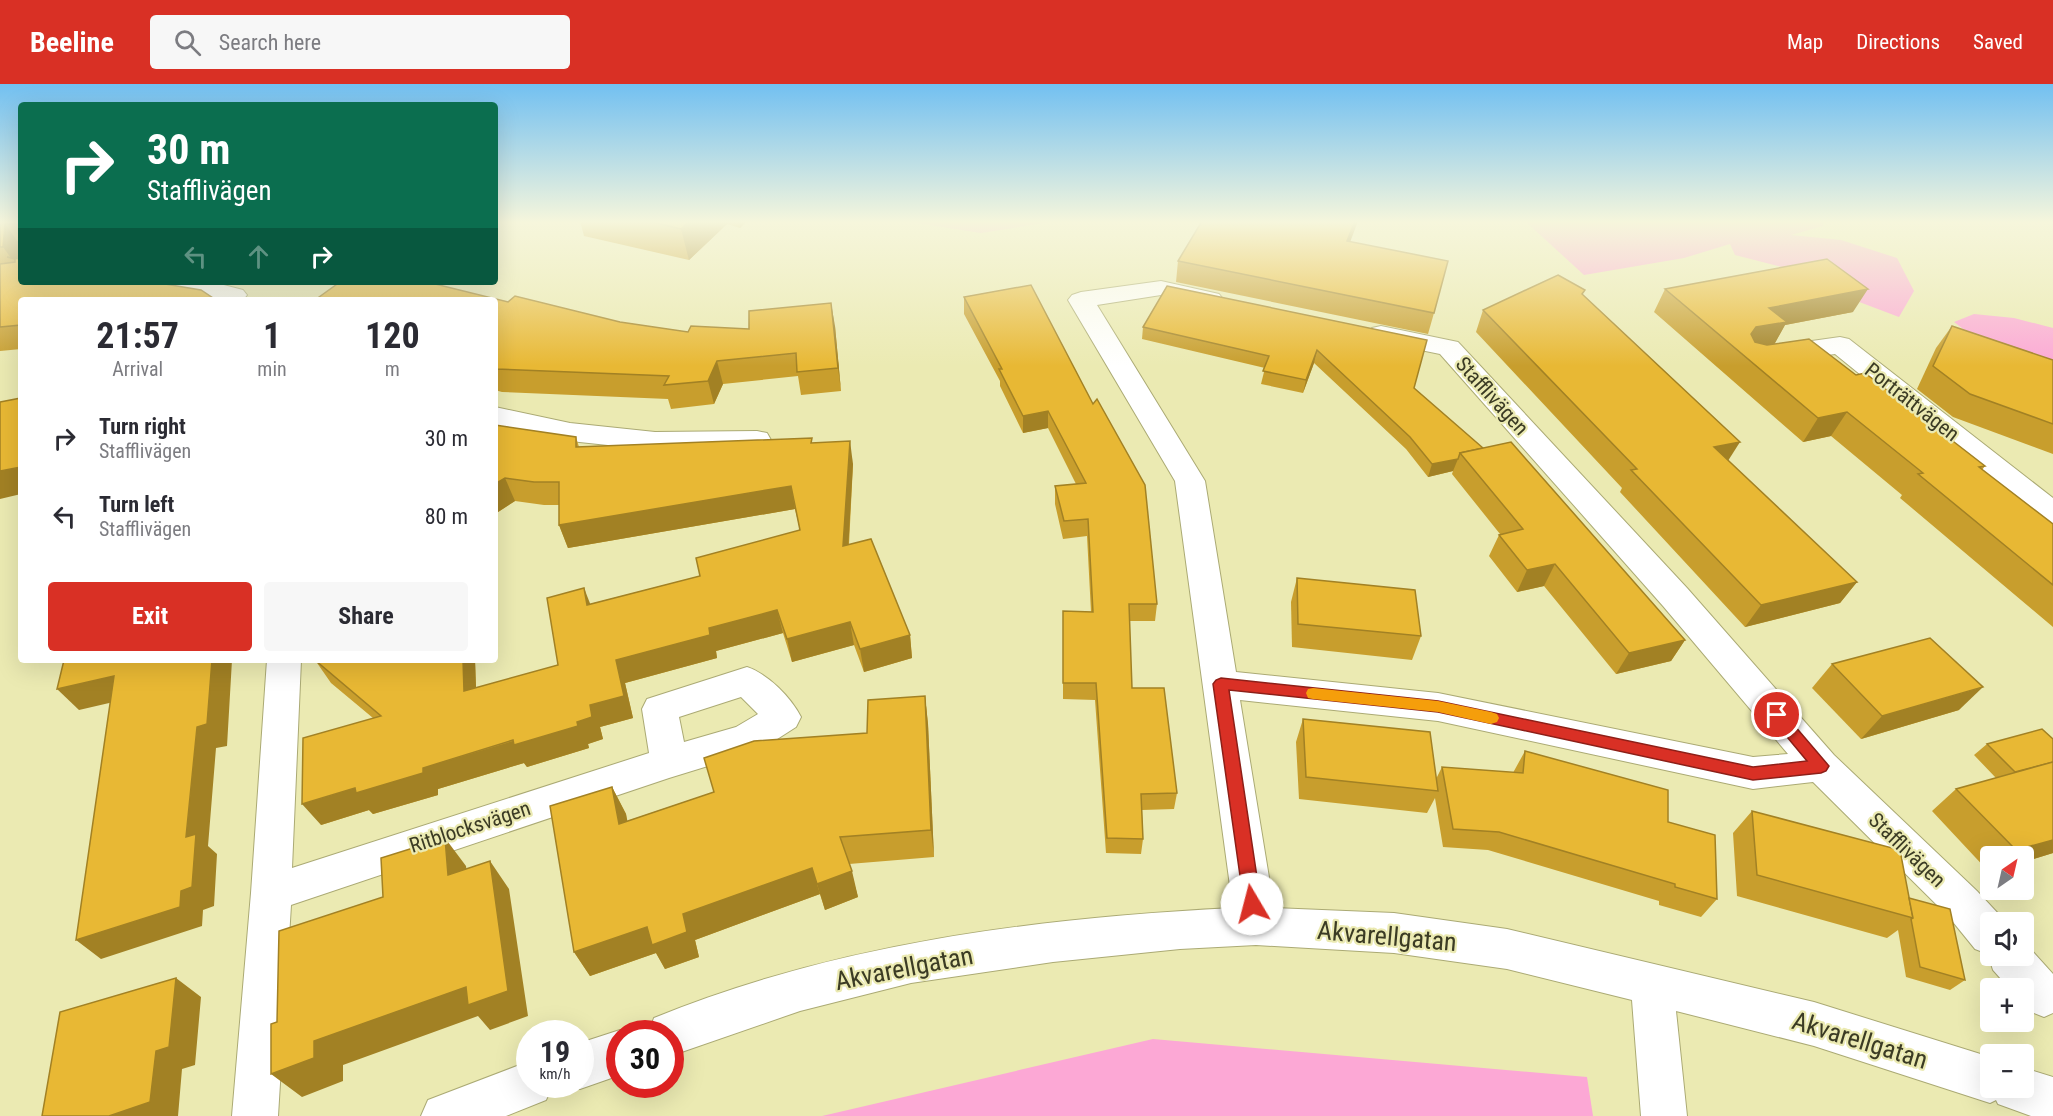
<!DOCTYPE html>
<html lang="en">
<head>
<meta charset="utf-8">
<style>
	:root { --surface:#fff; --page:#f7f7f7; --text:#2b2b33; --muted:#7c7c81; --accent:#d93025 }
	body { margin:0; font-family:"Roboto Condensed",sans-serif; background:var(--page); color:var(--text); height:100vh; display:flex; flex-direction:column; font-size:22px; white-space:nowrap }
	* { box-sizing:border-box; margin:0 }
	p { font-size:20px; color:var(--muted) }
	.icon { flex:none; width:33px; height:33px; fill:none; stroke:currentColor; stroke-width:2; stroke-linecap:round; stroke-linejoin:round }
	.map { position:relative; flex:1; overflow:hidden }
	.panel { position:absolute; left:18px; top:213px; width:480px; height:366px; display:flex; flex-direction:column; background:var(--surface); border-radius:6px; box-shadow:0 6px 24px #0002 }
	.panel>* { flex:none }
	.hud { position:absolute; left:18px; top:18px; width:480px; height:183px; border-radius:6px; box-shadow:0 6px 24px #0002; background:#0b6e4f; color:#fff; overflow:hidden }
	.needle { width:39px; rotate:34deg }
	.tools { position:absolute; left:1980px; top:762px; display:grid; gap:12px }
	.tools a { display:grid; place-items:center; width:54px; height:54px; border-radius:6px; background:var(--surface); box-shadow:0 6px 24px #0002; font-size:30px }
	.speed { position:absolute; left:516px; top:936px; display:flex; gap:12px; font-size:30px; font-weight:700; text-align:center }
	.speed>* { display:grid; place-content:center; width:78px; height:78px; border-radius:50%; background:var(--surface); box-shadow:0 6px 24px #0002; line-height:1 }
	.speed small { font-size:15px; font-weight:400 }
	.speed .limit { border:9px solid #d22; background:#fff; color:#111 }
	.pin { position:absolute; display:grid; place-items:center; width:51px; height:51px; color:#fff; margin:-26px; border:3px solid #fff; border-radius:50%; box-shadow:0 2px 6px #0007 }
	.me { position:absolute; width:66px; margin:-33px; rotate:352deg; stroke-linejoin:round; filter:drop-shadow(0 0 4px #0008) }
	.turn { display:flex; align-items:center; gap:21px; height:126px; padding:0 30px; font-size:27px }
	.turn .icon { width:78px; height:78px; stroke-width:2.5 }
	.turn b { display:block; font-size:42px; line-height:51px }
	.lanes { display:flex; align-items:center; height:57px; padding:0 30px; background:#0003; justify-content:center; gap:30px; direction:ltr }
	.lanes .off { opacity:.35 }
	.eta { display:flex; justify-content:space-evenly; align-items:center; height:102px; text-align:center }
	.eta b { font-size:36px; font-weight:700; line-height:42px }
	.cta { display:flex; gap:12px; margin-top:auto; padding:12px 30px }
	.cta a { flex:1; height:69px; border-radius:6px; background:var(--accent); color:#fff; font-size:24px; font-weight:700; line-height:69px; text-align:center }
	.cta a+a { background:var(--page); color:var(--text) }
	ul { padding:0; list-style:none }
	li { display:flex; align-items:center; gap:18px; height:78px; padding:0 30px }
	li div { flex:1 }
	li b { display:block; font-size:22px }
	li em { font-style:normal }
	header { display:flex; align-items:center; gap:36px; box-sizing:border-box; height:84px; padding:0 30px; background:var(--accent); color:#fff }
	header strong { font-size:28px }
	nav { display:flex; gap:33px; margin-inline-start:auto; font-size:21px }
	.search { width:420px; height:54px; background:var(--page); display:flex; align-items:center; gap:15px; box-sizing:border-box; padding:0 21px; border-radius:6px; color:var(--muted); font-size:22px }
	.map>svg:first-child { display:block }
	.green { fill:#fca8d5 }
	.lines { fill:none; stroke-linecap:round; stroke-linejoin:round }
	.street-casing { stroke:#abaa74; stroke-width:2 }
	.street { fill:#fff; fill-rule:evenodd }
	.wall { fill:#c89e2d }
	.shaded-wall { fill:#a28124 }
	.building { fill:#e8b834; stroke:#a28124; stroke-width:1.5 }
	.route { fill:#d93025; stroke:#8d1f18; stroke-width:1.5 }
	.slow { fill:#f59e0b }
	.labels { text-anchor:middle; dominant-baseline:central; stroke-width:4.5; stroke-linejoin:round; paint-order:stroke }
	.street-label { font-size:21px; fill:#3b3b24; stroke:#ebeab2 }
	.near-street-label { font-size:26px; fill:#3b3b24; stroke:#ebeab2 }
</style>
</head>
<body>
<header>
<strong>Beeline</strong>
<div class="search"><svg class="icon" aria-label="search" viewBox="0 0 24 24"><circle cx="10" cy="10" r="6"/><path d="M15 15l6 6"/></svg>Search here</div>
<nav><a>Map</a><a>Directions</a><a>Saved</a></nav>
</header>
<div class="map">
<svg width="2053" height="1032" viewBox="0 0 2053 1032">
	<rect width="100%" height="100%" fill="#ebeab2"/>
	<g class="green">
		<path d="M903,137H1058L981,149Z"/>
		<path d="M1525,137H1824L1823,142L1791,151L1841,156L1897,174L1914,207L1899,233L1854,216L1802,188L1735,171L1730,160L1684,174L1584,191Z"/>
		<path d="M1974,230L2014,234L2053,244V286L1988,264L1954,238Z"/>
		<path d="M1153,955L1587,993L1593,1032H822Z"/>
	</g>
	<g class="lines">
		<g class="street-casing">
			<g id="street">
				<path d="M1161,197L1219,210L1223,215L1219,220L1210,223L1161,211L1097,221L1205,397L1236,588L1438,609L1753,673L1788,670L1663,522L1440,270L1372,256L1368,250L1372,244L1381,242L1458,258L1687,504L1834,671L1977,807L2005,837L1990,838V872H2024V858L2053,890V929L2044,933L2029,927L2024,921V904H2009L1993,886L1988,870L1975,865L1949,833L1813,698L1753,705L1438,637L1240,616L1274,824L1394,829L1507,845L1814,918L1990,973V1004H2024V984L2053,993V1032H2031L1998,1020L1996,1016L1990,1019L1814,962L1676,927L1687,1032H1641L1632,916L1507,885L1394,869L1256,861L1180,865L1053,878L911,899L800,927L670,972V950H648L654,934C837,859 1037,834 1233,824L1175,397L1068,216L1072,211L1081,208Z"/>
				<path d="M169,198H212L243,206L247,211L243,216H224L172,203Z"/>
				<path d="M1840,253L1849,255L2053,414V441L2042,438L1835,270L1776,278L1767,276L1763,270L1767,264L1776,262Z"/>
				<path d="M495,323L570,339L655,348L757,347L767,349L771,356L767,363L757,365L655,366L570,357L495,341Z"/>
				<path d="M267,576H301L292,784L649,669L642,625L647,615L747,583C768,590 791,613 801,633L796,643L760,666L669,694L291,821L278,1032H232L251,809ZM741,613L758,630L736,643L684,658L679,633Z"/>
				<path d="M620,946L629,950H620V991L580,1005L570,1000H580V959Z"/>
				<path d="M530,977V1000H553L546,1016L506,1032H421L428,1016Z"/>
			</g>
		</g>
		<use href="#street" class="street"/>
	</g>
	<g class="wall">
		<path d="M0,137H21L20,175L21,265L0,267Z"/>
		<path d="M580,137H747L740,144L727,140L689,176L584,152Z"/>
		<path d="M1350,158L1434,229L1428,250L1176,198L1178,177Z"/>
		<path d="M1031,201L1157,520L1155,537H1129L1132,604L1177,709L1174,725L1142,726L1143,755L1141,770L1106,769L1095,616L1063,615V527L1091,528L1087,452L1063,455L1055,420V402L1076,400L1048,344L1023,349L1000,302V297L964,230V213Z"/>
		<path d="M1167,202L1414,304L1685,556L1671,577L1616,590L1544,502L1517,508L1489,472L1499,451L1500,450L1452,390L1453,387L1428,393L1406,365L1314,279L1303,309L1261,300L1265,284L1142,255L1143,243Z"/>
		<path d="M1665,205L1853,228L1785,241L1774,260L1856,291L1985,382L1982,386L2053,440V543L1900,414L1902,411L1831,352L1803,358L1654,228Z"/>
		<path d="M1583,211L1728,377L1857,498L1840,519L1745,543L1620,408L1622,404L1476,248L1483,226Z"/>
		<path d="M495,216L620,238L688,248L835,242L841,307L801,311L798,292L723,300L714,320L671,325L668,315L502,308L495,306Z"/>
		<path d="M1952,242L2053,276V370L1953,333L1917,305L1936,264Z"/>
		<path d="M495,341L576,353L579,363L813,359L853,380L849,461L910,551L912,574L864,588L854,561L792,578L783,549L716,567L717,574L625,599L633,634L600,643L603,655L588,660L589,664L527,683L524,679L438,705V711L373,730L369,726L321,741L373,634L331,599L315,576H475L476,604L558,581L590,520L700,492L800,446L795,425L568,464L559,441V421H544L515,417L495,430Z"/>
		<path d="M1297,494L1421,552L1412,576L1292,563L1291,518Z"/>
		<path d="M1832,580L1959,626L1861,655L1812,604Z"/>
		<path d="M925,612L928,640L934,773L849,780L858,813L825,826L820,810L695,856L699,873L665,885L656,869L590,892L574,868L612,703L626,730L627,737L714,708L867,649Z"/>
		<path d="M1303,635L1436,695L1442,683L1513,689L1514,687L1525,667L1668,738L1717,815L1701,833L1659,821V817L1488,766L1443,763L1435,714L1427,729L1299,715L1296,658Z"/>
		<path d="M2053,655V769L2024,778V772H1990V787L1989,788L1932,727L1956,705L1996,694L1974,671L1987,660Z"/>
		<path d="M1752,727L1909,814L1965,896L1950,906L1906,893L1898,846L1887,854L1737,812L1733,749Z"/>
	</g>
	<g class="shaded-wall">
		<path d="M690,137H726L727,140L689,176L681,145Z"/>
		<path d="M739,137H747L740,144Z"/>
		<path d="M1355,137H1358L1343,177L1347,157Z"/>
		<path d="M5,140L21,162L19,181L15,175L11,174L3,163Z"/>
		<path d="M1868,205L1853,228L1785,241L1774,261L1744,266L1751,250L1769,224Z"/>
		<path d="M831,219L835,242L841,307L838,284Z"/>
		<path d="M1317,266L1314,279L1303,309L1306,296Z"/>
		<path d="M717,277L723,300L714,320L708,297Z"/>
		<path d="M1048,327V344L1023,349V332Z"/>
		<path d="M1847,328L1831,352L1803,358L1818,334Z"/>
		<path d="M850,357L853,380L847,485L843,462Z"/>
		<path d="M1740,358L1726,380L1714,363Z"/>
		<path d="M1458,375L1453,387L1428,393L1432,380Z"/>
		<path d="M21,383V410L0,415V387Z"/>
		<path d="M505,394L515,417L495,430V400Z"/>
		<path d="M791,402L795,425L568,464L559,441Z"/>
		<path d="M1555,480L1544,502L1517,508L1527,486Z"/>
		<path d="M1857,498L1840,519L1745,543L1761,521Z"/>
		<path d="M584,504L593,527L587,521Z"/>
		<path d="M777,526L783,549L716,567L717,574L625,599L633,634L600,643L603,655L588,660L589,664L527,683L524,679L438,705V711L373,730L369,726L321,741L302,720L577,638L590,621L616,576L709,544Z"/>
		<path d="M850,538L854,561L792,578L787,555Z"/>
		<path d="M910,551L912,574L864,588L860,565Z"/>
		<path d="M1685,556L1671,577L1616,590L1629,569Z"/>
		<path d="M212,576H232L227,662L216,664L208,762L217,770L214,822L203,826L202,842L101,875L76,856L186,753L197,643Z"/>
		<path d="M463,576H475L477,630L464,607Z"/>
		<path d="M114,592L135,613L79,626L57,605Z"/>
		<path d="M1983,603L1959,626L1861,655L1882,632Z"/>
		<path d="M925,612L928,640L934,773L931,746Z"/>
		<path d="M612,703L626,730L633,766L619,740Z"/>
		<path d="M445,754L466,782L470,818L448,791Z"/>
		<path d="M2053,756V769L2024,778V772H2008L2016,766Z"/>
		<path d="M490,777L509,805L528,932L490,946L478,932L343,981V997L302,1013L271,990L314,957Z"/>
		<path d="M812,784L820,810L695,856L699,873L665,885L656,869L590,892L574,868L683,830Z"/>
		<path d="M852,787L858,813L825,826L817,800Z"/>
		<path d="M176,894L201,913L195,981L182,985L178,1032H109L156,967Z"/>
	</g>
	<g class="building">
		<path d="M0,137H21V140H5L3,163H0Z"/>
		<path d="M648,137H690L681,145Z"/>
		<path d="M1202,137H1355L1347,157L1448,177L1434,229L1178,177Z"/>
		<path d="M7,173L21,175V198H153L201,206L216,216H21V241L0,243V180L15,178V175Z"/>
		<path d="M1827,175L1868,205L1769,224L1787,238L1756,243L1751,250L1755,258L1767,261L1809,255L1856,291L1865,289L1985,382L1979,383L2053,440V501L1918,390L1923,389L1847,328L1818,334L1665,205Z"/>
		<path d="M1558,191L1585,206L1582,210L1740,358L1714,363L1857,498L1761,521L1631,386L1637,385L1483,226Z"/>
		<path d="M340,198H427L508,218L515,212L620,238L688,248L691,242L749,245V227L831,219L838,284L797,288L796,269L717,277L708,297L664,301L669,292L495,285V216H315Z"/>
		<path d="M1031,201L1093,320L1097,315L1145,401L1157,520H1129L1132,604H1164L1177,709L1141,710L1143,755L1107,754L1096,599H1063V527L1093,528L1088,435L1064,437L1055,402L1086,399L1048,327L1023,332L999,285H1002L964,213Z"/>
		<path d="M1167,202L1427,256L1414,304L1483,364L1460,369L1458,375L1432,380L1410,353L1317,266L1306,296L1263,287L1269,272L1143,243Z"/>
		<path d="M1952,242L2053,276V340L1970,310L1933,282Z"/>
		<path d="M21,314V383L0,387V318Z"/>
		<path d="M495,341L576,353V363L812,354L811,359L850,357L843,462L871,455L910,551L860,565L850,538L787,555L777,526L709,544L710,551L616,576L624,612L590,621L592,633L577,638L578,642L514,661L513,656L423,684V689L356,709L355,704L302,720L303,654L381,632L315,576H463L464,607L558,581L547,514L584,504L587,521L700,492L696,474L800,446L791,402L559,441V398H534L505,394L495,400Z"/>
		<path d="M1511,358L1685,556L1629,569L1555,480L1527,486L1499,451L1523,445L1460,369Z"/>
		<path d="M1297,494L1415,506L1421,552L1298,540Z"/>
		<path d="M1930,554L1983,603L1882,632L1832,580Z"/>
		<path d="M64,576H212L207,640L197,643L186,753L196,750L192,803L181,807L180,823L76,856L114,592L57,605Z"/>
		<path d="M925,612L931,746L840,753L852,787L817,800L812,784L683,830L687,848L652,861L647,843L574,868L550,722L612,703L619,740L714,708L704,674L754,657L867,649L868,616Z"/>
		<path d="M1303,635L1430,648L1438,707L1306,693Z"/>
		<path d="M2042,645L2053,655V678L2015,688L1987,660Z"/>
		<path d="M1525,667L1668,706V738L1715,751L1717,815L1675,803V800L1499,748L1453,745L1442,683L1523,689Z"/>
		<path d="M2053,678V756L2016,766L1956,705Z"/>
		<path d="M1752,727L1900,766L1913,834L1757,791Z"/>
		<path d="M445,754L448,791L490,777L508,907L468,921L466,903L314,957V974L271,990V940L277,938L279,847L383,813L381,774Z"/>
		<path d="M1909,814L1950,825L1965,896L1920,883L1911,835L1913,834Z"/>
		<path d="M176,894L169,963L156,967L150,1018L109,1032H42L60,928Z"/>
	</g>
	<linearGradient id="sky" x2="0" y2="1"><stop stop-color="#72c0f1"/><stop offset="0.49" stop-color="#f6f6dc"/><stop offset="1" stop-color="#f6f6dc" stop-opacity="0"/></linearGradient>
	<rect width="2053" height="282" fill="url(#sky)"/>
	<path class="route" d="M1221,594L1438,617L1753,683L1807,677L1772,635L1770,631L1772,627H1782L1829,682L1826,687L1821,689L1753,696L1438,628L1229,606L1261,820L1258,826L1252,828L1247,826L1244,820L1213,600L1216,596Z"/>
	<path class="slow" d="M1313,604L1438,617L1491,628L1497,630L1499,634L1497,638L1491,640L1438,628L1313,615L1308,614L1306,609L1308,605Z"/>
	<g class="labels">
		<g class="street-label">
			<text transform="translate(1492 312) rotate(48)">Stafflivägen</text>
			<text transform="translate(1912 318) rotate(38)">Porträttvägen</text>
			<text transform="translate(470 743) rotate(-18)">Ritblocksvägen</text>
			<text transform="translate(1907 766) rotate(44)">Stafflivägen</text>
		</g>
		<g class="near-street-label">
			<text transform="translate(1387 852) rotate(5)">Akvarellgatan</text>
			<text transform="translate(904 884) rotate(-11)">Akvarellgatan</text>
			<text transform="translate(1860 956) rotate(17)">Akvarellgatan</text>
		</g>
	</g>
</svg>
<div class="tools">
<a><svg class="needle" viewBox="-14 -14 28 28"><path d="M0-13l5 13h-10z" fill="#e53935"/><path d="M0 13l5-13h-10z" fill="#7c7c81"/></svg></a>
<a><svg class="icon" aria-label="sound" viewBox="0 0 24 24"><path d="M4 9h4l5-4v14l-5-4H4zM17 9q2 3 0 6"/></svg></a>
<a>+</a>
<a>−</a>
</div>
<div class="speed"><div>19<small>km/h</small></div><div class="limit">30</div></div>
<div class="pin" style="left:1777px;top:631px;background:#d93025"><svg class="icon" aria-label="arrive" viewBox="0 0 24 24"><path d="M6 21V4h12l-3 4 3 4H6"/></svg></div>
<svg class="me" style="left:1252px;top:820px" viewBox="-20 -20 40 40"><circle r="19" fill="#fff"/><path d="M0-13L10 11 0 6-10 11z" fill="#d93025"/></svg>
<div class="hud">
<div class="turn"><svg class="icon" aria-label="right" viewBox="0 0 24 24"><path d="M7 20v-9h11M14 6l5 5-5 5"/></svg><div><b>30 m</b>Stafflivägen</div></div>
<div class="lanes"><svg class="icon off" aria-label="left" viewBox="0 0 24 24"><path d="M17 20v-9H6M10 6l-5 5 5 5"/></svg><svg class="icon off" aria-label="ahead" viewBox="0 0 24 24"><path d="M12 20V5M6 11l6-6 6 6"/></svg><svg class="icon" aria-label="right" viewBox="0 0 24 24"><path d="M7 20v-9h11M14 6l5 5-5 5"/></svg></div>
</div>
<section class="panel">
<div class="eta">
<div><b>21:57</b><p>Arrival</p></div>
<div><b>1</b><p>min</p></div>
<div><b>120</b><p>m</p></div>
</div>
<ul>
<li><svg class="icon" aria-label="right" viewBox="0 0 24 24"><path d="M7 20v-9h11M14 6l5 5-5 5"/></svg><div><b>Turn right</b><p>Stafflivägen</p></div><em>30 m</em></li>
<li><svg class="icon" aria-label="left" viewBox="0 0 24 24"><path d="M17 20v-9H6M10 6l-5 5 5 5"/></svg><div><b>Turn left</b><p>Stafflivägen</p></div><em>80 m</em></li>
</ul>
<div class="cta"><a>Exit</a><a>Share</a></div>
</section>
</div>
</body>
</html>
